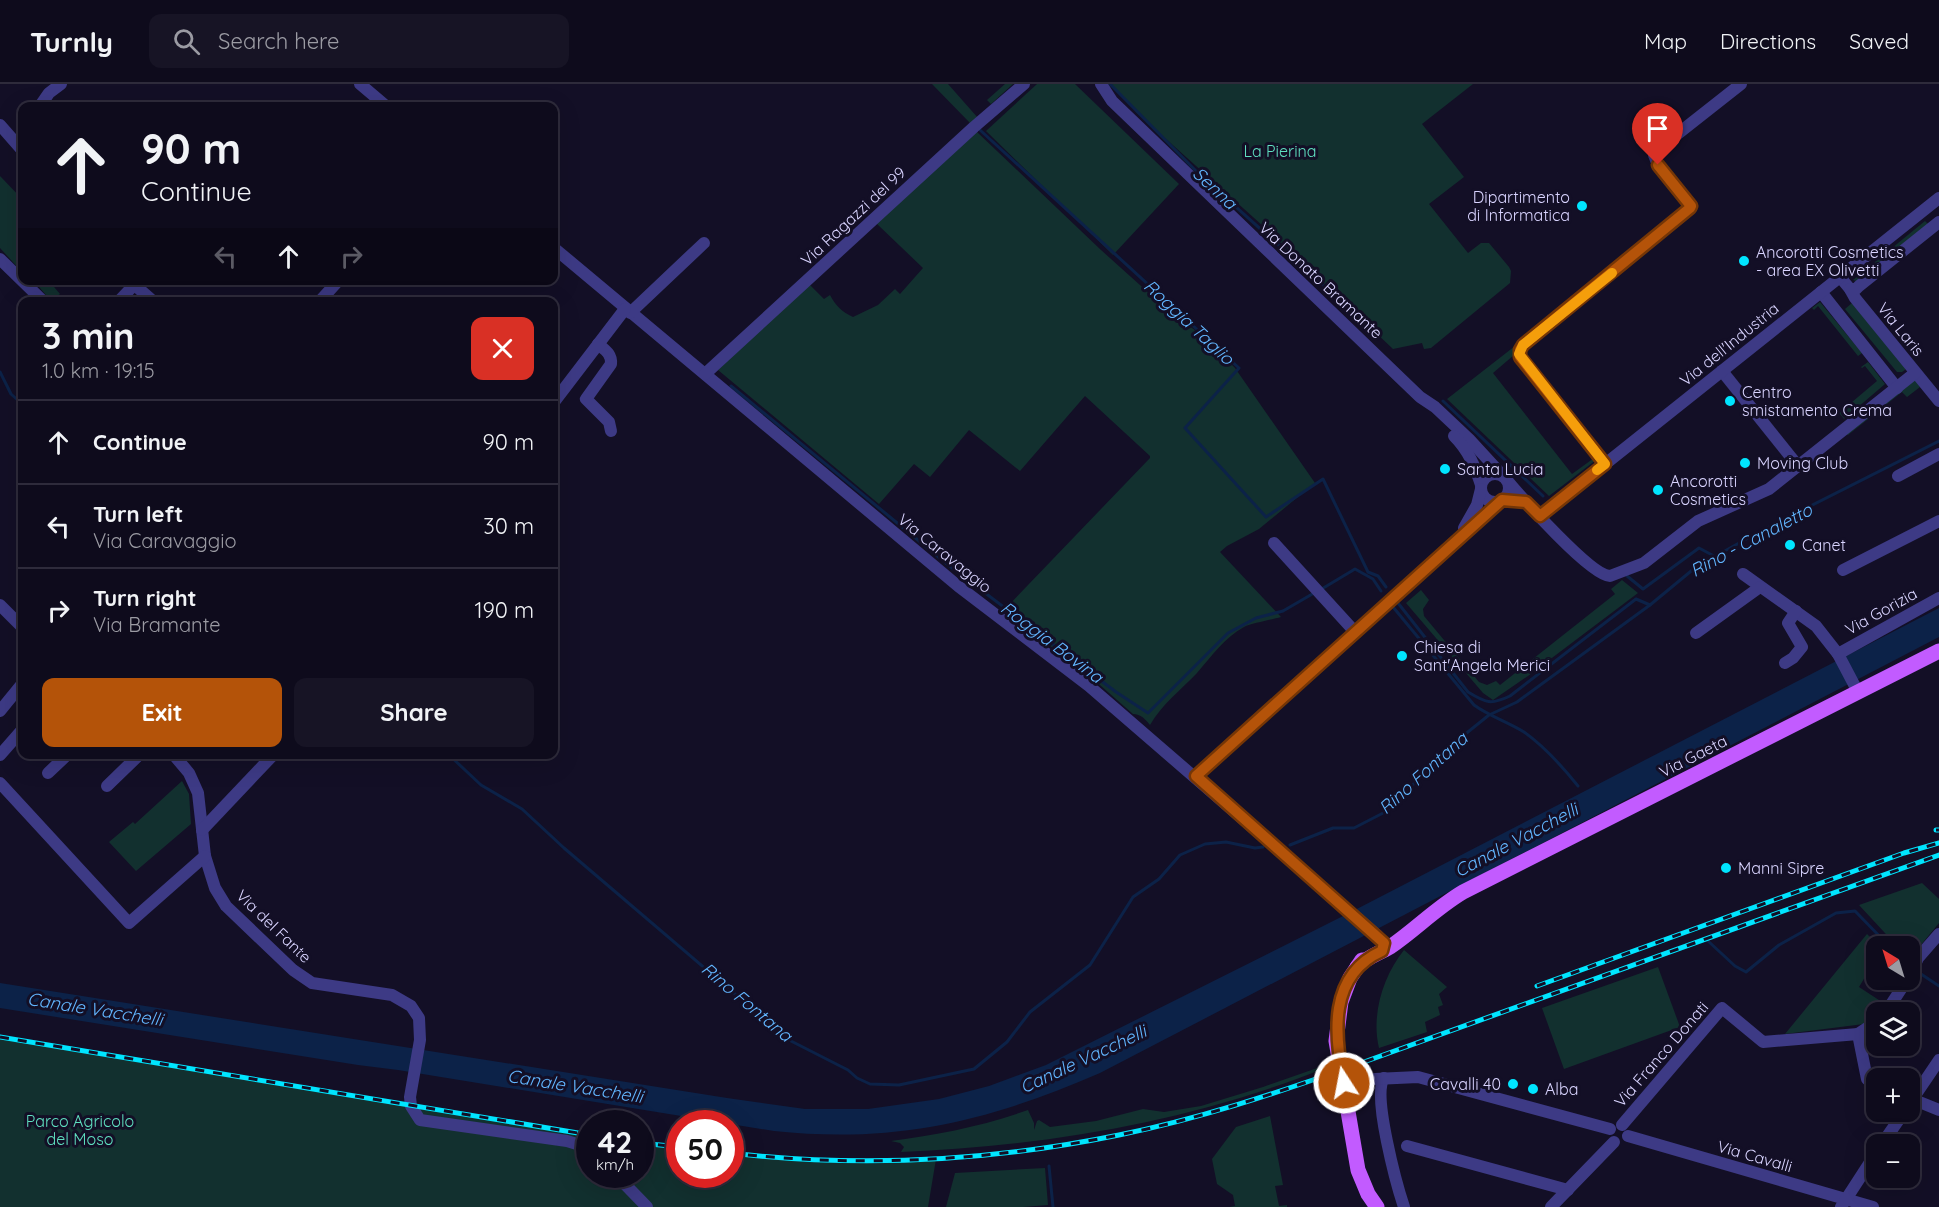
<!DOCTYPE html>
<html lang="en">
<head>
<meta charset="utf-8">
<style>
	:root { --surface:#0e0b1c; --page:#171425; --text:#f1f3f6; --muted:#9b9ba3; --line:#2e2b3b; --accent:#b45309 }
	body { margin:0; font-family:Quicksand,sans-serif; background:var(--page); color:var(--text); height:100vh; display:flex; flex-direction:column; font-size:22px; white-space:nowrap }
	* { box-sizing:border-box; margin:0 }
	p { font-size:20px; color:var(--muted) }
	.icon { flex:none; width:33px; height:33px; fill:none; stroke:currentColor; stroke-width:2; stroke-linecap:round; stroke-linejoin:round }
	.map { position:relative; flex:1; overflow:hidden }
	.side { position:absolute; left:18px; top:213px; width:540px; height:462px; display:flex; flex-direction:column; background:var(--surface); border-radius:12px; box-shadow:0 6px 24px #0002,0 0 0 2px var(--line) }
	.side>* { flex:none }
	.hud { position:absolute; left:18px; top:18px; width:540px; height:183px; border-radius:12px; box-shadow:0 6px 24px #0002,0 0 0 2px var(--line); background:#0e0b1c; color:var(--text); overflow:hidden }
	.needle { width:39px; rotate:322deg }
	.buttons { position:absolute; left:1866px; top:852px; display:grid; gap:12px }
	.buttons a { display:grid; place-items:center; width:54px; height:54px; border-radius:12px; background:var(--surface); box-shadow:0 6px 24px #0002,0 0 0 2px var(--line); font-size:30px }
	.speed { position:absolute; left:576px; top:1026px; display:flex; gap:12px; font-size:30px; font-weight:700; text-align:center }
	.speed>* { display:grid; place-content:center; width:78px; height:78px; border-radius:50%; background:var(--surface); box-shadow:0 6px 24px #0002,0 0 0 2px var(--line); line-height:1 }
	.speed small { font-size:15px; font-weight:400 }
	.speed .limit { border:9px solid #d22; background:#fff; color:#111 }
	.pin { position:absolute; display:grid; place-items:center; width:51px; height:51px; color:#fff; margin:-62px -26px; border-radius:50% 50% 50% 0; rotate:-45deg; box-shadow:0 0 6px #0007 }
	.pin .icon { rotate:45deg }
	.me { position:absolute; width:66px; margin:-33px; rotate:349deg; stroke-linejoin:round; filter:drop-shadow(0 0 4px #0008) }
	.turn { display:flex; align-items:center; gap:21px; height:126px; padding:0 24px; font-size:27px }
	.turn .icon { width:78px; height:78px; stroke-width:2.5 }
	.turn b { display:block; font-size:42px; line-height:51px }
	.lanes { display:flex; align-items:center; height:57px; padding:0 24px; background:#0003; justify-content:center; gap:30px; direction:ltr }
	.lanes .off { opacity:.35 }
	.round { display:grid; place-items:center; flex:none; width:63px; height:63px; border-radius:12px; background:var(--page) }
	.head { display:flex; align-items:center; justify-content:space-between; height:102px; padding:0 24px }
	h1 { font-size:36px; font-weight:700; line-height:45px }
	.button { display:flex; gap:12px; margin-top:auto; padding:12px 24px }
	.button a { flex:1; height:69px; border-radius:12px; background:var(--accent); color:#fff; font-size:24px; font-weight:700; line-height:69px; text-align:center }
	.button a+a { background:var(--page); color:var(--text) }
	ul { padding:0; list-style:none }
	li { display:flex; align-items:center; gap:18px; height:84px; padding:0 24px; border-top:2px solid var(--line) }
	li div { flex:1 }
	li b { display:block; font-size:22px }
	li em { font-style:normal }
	header { display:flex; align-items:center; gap:36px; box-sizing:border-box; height:84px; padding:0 30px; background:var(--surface); border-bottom:2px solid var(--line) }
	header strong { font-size:28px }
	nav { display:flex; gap:33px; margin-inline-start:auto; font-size:21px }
	.search { width:420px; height:54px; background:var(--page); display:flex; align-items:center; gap:15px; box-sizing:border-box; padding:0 21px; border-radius:12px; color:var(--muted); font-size:22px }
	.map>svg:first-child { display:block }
	.green { fill:#12302f }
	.water { fill:#0c2248 }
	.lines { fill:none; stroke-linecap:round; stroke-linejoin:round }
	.stream { stroke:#0c2248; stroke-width:3 }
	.minor { stroke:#3d3a85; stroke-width:12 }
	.major { stroke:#c25bff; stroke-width:15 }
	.rail-casing { stroke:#00e5ff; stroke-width:5 }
	.rail { stroke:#130f26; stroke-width:3; stroke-dasharray:9; stroke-linecap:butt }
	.route-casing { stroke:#753606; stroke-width:15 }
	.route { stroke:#b45309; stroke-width:10 }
	.slow { stroke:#f59e0b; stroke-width:10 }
	.poi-dot { fill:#00e5ff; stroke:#130f26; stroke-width:2 }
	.labels { text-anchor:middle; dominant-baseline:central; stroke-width:6; stroke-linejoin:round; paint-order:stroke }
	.park-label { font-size:16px; fill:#5fe0c0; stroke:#130f26 }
	.poi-label { font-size:16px; fill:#d9d4ff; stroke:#130f26; text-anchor:start }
	.street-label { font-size:16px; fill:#d9d4ff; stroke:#130f26 }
	.water-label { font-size:18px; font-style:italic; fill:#62b6ff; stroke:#130f26 }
</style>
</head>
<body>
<header>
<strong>Turnly</strong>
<div class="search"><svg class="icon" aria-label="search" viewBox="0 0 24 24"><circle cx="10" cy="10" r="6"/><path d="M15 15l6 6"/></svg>Search here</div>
<nav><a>Map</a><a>Directions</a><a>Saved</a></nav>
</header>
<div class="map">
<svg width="1939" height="1123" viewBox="0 0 1939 1123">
	<rect width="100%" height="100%" fill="#130f26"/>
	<g class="green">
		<path d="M932,0H948L978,34L971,40Z"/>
		<path d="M1005,0H1013L991,20L987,16Z"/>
		<path d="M1037,0H1075L1179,100L1113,171L986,47Z"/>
		<path d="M1111,0H1473L1422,40L1464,93L1429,120L1468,169L1481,159H1489L1509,183L1511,187L1510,199L1431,264L1424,265L1422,259L1393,265L1263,142L1137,29Z"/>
		<path d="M977,48L1101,166L1170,228L1203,252L1235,284L1315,399L1259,445L1227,462L1220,468L1281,533C1271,536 1252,539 1244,543C1225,553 1211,573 1197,589C1181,606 1162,620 1150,641C1145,635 1141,630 1133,630L1084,587L1003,527L1150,374V372L1085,312L1020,387L969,346L930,393L914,380L879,420L718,286L809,200L824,215L830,211C836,222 842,228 853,233L878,221L895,205L900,210L923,184L876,139Z"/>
		<path d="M0,92L22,115V188L0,164Z"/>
		<path d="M1925,137L1928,140L1856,197L1853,196Z"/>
		<path d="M34,197H49L60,210L51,217Z"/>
		<path d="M1820,218L1862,269L1858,272L1818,222L1814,226L1812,224Z"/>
		<path d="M1852,219L1906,285L1902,288H1897L1845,225Z"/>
		<path d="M1515,262L1514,271L1493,289L1572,390L1594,374L1596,376L1549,412L1447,315Z"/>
		<path d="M1868,278L1885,300L1844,335L1839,329L1877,297L1865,282L1862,284L1861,283Z"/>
		<path d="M1915,295L1920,303L1907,313L1902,308L1848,351L1846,350Z"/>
		<path d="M1622,496L1638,509L1528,592L1493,616L1483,609L1406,519L1421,506L1429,516L1423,525L1424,532L1479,598L1487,601L1496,597L1500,601L1615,510L1611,505Z"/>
		<path d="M182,697L189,710L191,740L136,787L109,758L133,738L135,740Z"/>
		<path d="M1922,799L1939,815V839L1910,874V862H1897L1859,821Z"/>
		<path d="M1867,850L1879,862H1876V875L1859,903L1885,920L1879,928H1876V932L1864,940L1785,950Z"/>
		<path d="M1404,866L1447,903L1439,910L1443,921L1438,923L1440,931L1425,938L1427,948L1379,964C1371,931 1383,892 1404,866Z"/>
		<path d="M1658,883L1680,943L1564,985L1542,924Z"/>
		<path d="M0,954L589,1051L590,1090H640L641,1060L679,1066L680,1090H730L731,1072L872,1078L936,1075L928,1123H0Z"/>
		<path d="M1323,982V985C1189,1038 1045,1062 901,1068L904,1063L900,1059L891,1057C937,1051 983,1042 1028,1026L1034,1039V1046L1037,1037L1039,1036L1050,1043L1096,1037L1143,1025L1164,1028L1201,1022L1263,1003Z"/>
		<path d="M1270,1032L1283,1101L1275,1102L1279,1122L1287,1121V1123H1229L1235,1122L1233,1111L1217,1100L1212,1075L1236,1043Z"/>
		<path d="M1045,1084L1048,1121L1023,1123H946L955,1089Z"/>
	</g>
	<path class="water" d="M1939,524V553L1100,989C990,1037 895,1060 774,1047L398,986L358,981L0,924V899L727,1014L805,1025H868L939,1015L989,1002L1046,981L1351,828Z"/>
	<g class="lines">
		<g class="stream">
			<path d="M1110,0L1197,88L1325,203"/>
			<path d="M980,46L1239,284L1185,344L1266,433L1323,395L1368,488L1378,492L1386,503"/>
			<path d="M0,288L11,310L22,320"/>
			<path d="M731,302L947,480L1116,608L1148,629L1228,549L1256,534L1283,527L1314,509"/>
			<path d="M1443,317L1543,412"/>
			<path d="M1627,492L1643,505L1699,464L1714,472"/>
			<path d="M1320,506L1355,485L1373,495L1381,507"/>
			<path d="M1398,519L1468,608C1486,619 1491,621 1510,612L1636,515L1650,521"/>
			<path d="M1393,523L1474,621C1489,632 1508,638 1524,648C1545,663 1562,682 1578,702"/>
			<path d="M448,670L481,701L522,725L564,764L789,956L848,986L857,994L870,1000L899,1001L974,985L1007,958L1030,928L1090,881L1133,813L1159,795L1180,771L1205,760L1226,758L1255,764L1263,763"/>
			<path d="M1290,761L1333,744H1354L1387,727L1453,660L1489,631L1517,618L1650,521L1696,483L1757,449L1939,357"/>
			<path d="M1708,857L1735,882L1746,888L1779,861L1836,829L1855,827L1889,862"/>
			<path d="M1918,888L1939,902"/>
			<path d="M1049,1082L1053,1123"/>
		</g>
		<g class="minor">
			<path d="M360,0L386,22"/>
			<path d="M1101,0L1112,17L1420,313L1435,323L1469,355L1503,392"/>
			<path d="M40,22L49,9L61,0"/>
			<path d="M0,41L22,66"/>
			<path d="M554,164L958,502L1089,602L1377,851L1384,859L1382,867"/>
			<path d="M0,175L44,218"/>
			<path d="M1840,193L1850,205L1855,214L1939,317"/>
			<path d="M129,196L154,218"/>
			<path d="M1850,205H1856L1859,202L1939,138"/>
			<path d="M1821,208L1897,304"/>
			<path d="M118,218L134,201"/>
			<path d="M319,218L339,196"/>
			<path d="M630,229L704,159"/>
			<path d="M598,260C605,266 612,270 611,280L586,315L609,338L611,347"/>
			<path d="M1722,287L1798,382"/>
			<path d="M705,290L974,43L1024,0"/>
			<path d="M554,318L625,225"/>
			<path d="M1454,352C1468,366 1475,382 1481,401"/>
			<path d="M1605,380L1520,273L1519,266L1523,261L1689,126L1691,122L1658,81L1654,71L1661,63L1741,0"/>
			<circle cx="1495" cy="404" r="14"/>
			<path d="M1898,392L1939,370"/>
			<path d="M1506,395C1521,413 1591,492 1610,492L1644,479L1698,437L1769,405L1915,289"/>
			<path d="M1540,432L1939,114"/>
			<path d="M1464,444L1477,421L1481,405"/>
			<path d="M1274,459L1356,549"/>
			<path d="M1843,486L1939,437"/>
			<path d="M1743,490L1816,542L1838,570L1858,608"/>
			<path d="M0,521L22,543"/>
			<path d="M1696,549L1760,503"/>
			<path d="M1838,570L1939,514"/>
			<path d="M1785,579L1793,574L1802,563L1788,539L1796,527"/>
			<path d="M0,627L22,600"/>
			<path d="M173,670L189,689L198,709L205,772L215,804L226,822L293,886L312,899L392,911L411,922L419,934L420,956L410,1013L411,1022L420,1036L567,1057L580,1061L590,1067"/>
			<path d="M0,671L22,646"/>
			<path d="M48,689L68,670"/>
			<path d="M1196,692L1502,415L1526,418"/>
			<path d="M0,699L129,839L205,772"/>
			<path d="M107,702L140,670"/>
			<path d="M202,746L274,670"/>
			<path d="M1910,892L1918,874L1939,850"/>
			<path d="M1886,928L1907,896"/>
			<path d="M1858,950L1876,938"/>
			<path d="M1384,994C1372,1011 1397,1102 1404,1123"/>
			<path d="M1375,995L1418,993L1610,1045"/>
			<path d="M1912,1015L1939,1026"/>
			<path d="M1910,1019L1939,976"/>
			<path d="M1622,1041L1722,924L1763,958L1858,950L1867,995L1876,1003"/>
			<path d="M1628,1052L1873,1123"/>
			<path d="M1882,1060L1904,1028"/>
			<path d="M1407,1062L1568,1106"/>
			<path d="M615,1090L647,1123"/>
			<path d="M1551,1123L1614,1058"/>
			<path d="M1841,1123L1876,1069"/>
		</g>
		<g class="major">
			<path d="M1362,876L1350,894L1341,918L1336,957L1358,1086L1368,1110L1377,1123"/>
			<path d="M1357,883C1367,873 1378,870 1390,863C1415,846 1436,824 1463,808L1939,567"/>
		</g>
		<g class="rail-casing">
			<g id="rail">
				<path d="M1936,746H1939"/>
				<path d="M1537,902L1904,769L1939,759"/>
				<path d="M0,953L590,1051"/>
				<path d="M640,1059L680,1063"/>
				<path d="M730,1069C860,1084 991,1077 1119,1051C1198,1035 1274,1010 1350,983L1939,771"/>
			</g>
		</g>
		<use href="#rail" class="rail"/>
	</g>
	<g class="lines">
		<g class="route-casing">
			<path id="route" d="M1344,999C1334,951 1328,891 1382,867L1384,859L1196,692L1502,416L1526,418L1540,432L1605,380L1520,273V266L1523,261L1690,124L1691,122L1658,81"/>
		</g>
		<use href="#route" class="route"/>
		<path class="slow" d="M1597,386L1605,380L1519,270L1523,261L1612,189"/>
	</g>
	<g class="poi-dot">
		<circle cx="1582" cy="122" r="6"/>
		<circle cx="1744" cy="177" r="6"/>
		<circle cx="1730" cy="317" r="6"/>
		<circle cx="1745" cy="379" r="6"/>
		<circle cx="1445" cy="385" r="6"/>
		<circle cx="1658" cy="406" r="6"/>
		<circle cx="1790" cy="461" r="6"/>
		<circle cx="1402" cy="572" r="6"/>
		<circle cx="1726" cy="784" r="6"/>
		<circle cx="1513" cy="1000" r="6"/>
		<circle cx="1533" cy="1005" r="6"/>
	</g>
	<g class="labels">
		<g class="park-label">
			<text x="1280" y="67">La Pierina</text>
			<text x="80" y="1037">Parco Agricolo<tspan x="80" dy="18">del Moso</tspan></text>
		</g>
		<g class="poi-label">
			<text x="1570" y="113" text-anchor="end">Dipartimento<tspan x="1570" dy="18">di Informatica</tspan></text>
			<text x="1756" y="168">Ancorotti Cosmetics<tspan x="1756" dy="18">- area EX Olivetti</tspan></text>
			<text x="1742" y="308">Centro<tspan x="1742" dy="18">smistamento Crema</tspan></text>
			<text x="1757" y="379">Moving Club</text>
			<text x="1457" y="385">Santa Lucia</text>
			<text x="1670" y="397">Ancorotti<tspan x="1670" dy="18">Cosmetics</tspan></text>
			<text x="1802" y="461">Canet</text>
			<text x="1414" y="563">Chiesa di<tspan x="1414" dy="18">Sant'Angela Merici</tspan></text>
			<text x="1738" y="784">Manni Sipre</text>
			<text x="1501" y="1000" text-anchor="end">Cavalli 40</text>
			<text x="1545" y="1005">Alba</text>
		</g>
		<g class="street-label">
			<text transform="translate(853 132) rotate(-43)">Via Ragazzi del 99</text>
			<text transform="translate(1321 196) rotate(43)">Via Donato Bramante</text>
			<text transform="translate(1901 245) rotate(51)">Via Laris</text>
			<text transform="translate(1729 260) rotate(-39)">Via dell'Industria</text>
			<text transform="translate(945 469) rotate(39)">Via Caravaggio</text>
			<text transform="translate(1881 527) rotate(-29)">Via Gorizia</text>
			<text transform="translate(1693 672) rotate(-27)">Via Gaeta</text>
			<text transform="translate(274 842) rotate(44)">Via del Fante</text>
			<text transform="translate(1661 970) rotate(-49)">Via Franco Donati</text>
			<text transform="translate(1755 1072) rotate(16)">Via Cavalli</text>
		</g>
		<g class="water-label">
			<text transform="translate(1215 104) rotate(43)">Senna</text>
			<text transform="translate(1189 238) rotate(43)">Roggia Taglio</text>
			<text transform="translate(1751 456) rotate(-28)">Rino - Canaletto</text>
			<text transform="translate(1052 558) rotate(37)">Roggia Bovina</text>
			<text transform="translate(1423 689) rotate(-42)">Rino Fontana</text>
			<text transform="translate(1516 756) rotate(-28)">Canale Vacchelli</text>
			<text transform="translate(747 918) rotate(40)">Rino Fontana</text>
			<text transform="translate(95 925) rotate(9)">Canale Vacchelli</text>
			<text transform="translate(1083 975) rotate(-25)">Canale Vacchelli</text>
			<text transform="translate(575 1002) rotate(9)">Canale Vacchelli</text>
		</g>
	</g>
</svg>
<div class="buttons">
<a><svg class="needle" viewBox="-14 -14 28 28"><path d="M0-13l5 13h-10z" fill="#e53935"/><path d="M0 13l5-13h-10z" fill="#9b9ba3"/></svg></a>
<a><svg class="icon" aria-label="layers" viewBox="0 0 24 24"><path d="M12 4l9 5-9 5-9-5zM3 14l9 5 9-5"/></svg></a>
<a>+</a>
<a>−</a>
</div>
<div class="speed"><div>42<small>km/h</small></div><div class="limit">50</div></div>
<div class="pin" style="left:1658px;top:81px;background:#d93025"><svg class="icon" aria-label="arrive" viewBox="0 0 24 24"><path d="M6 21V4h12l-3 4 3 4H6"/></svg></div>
<svg class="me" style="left:1344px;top:999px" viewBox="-20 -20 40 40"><circle r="17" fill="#b45309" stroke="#fff" stroke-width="3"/><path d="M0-11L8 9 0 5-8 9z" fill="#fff"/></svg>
<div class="hud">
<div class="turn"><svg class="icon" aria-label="ahead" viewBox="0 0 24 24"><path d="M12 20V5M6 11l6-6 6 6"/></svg><div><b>90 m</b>Continue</div></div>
<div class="lanes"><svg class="icon off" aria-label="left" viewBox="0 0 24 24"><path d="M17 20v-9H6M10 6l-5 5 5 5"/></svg><svg class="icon" aria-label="ahead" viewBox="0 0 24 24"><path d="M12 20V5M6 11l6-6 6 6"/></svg><svg class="icon off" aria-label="right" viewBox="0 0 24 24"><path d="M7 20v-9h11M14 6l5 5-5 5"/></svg></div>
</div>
<section class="side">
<div class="head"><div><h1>3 min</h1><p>1.0 km · 19:15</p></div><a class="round" style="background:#d93025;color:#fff"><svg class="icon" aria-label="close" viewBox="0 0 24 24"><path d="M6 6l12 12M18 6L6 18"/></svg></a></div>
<ul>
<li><svg class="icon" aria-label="ahead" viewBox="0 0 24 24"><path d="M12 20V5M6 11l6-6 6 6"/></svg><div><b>Continue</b></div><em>90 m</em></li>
<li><svg class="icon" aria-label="left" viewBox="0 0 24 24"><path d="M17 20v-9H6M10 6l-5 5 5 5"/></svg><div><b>Turn left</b><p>Via Caravaggio</p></div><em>30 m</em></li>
<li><svg class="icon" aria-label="right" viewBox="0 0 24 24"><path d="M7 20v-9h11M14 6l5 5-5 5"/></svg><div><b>Turn right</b><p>Via Bramante</p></div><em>190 m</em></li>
</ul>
<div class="button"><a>Exit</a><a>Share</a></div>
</section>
</div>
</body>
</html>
